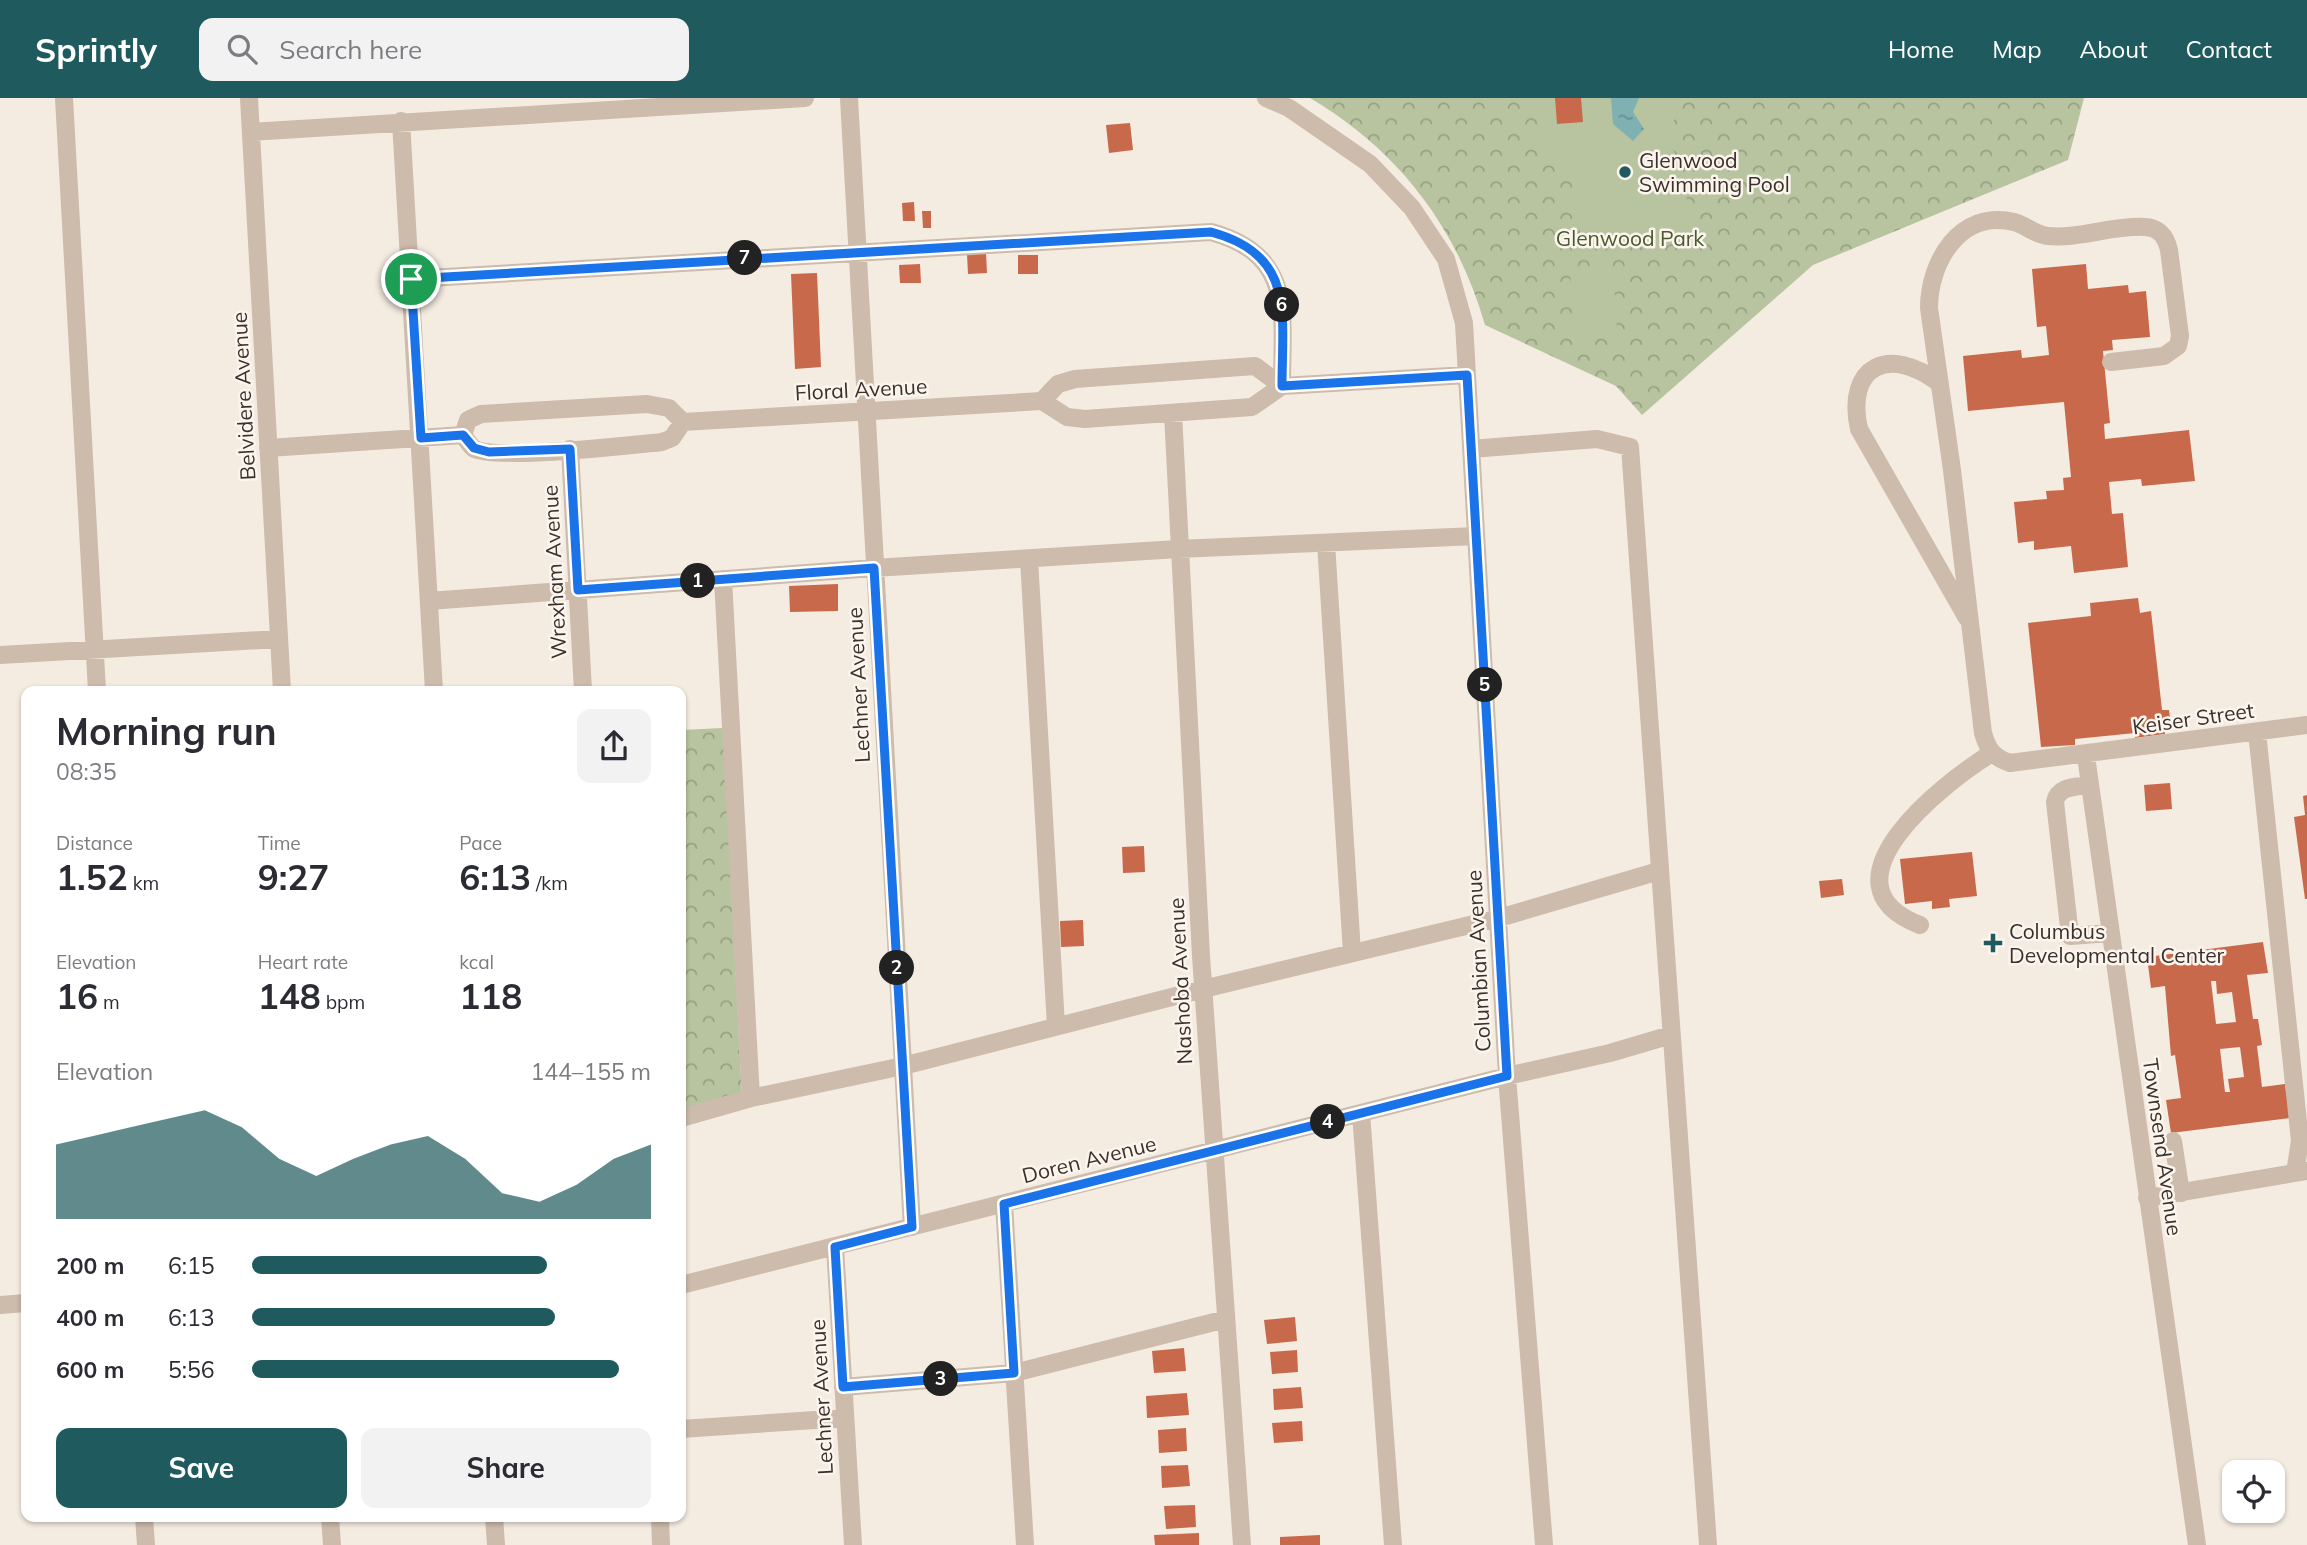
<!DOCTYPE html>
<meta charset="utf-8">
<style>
:root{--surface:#fff;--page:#f2f2f3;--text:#2b2b33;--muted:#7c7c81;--accent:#1f5a5e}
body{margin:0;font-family:Mulish,sans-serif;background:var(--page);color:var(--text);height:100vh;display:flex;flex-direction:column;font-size:26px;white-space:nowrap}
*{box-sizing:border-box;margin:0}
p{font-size:23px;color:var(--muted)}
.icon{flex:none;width:38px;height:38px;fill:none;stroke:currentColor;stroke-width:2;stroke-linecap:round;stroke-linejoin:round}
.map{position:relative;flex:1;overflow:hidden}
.details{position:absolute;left:21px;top:588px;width:665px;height:836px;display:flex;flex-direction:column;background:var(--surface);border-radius:14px;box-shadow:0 2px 5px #0004}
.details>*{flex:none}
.tools{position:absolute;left:2222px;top:1362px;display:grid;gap:14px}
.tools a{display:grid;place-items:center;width:63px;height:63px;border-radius:14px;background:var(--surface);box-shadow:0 2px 5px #0004;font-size:35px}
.pin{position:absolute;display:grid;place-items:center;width:60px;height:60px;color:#fff;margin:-30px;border:4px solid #fff;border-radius:50%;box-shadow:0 2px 7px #0007}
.km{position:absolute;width:35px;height:35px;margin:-18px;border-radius:50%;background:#222;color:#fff;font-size:19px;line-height:35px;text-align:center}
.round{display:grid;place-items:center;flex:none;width:74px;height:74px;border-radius:14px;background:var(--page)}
.head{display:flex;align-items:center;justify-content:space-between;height:119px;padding:0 35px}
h1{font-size:38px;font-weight:700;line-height:52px}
.metrics{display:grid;grid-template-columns:repeat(3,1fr);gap:10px;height:119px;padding:7px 35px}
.metrics div{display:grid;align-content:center}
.metrics b{font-size:35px;font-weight:700}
.metrics small{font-size:19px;font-weight:400}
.metrics p{font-size:19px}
.chart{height:196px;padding:14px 35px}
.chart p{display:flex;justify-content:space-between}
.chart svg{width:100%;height:126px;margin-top:7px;fill:var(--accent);opacity:.7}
.cta{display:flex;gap:14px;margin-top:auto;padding:14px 35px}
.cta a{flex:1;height:80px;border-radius:14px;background:var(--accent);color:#fff;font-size:28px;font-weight:700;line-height:80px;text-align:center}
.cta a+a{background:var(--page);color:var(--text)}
ul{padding:0 35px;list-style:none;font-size:23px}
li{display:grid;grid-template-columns:112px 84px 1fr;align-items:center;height:52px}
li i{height:18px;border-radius:9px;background:var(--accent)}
header{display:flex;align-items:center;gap:42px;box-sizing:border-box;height:98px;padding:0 35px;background:var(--accent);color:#fff}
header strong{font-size:33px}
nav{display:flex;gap:38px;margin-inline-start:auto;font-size:24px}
.search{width:490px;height:63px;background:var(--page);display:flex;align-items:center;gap:18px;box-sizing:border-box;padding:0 24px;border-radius:14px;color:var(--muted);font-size:26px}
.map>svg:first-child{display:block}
</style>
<header>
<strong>Sprintly</strong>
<div class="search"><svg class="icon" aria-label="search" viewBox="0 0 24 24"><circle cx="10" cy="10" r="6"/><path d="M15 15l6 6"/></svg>Search here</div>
<nav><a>Home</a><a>Map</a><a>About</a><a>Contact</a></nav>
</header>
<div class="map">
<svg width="2307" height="1447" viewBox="0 0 2307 1447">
<defs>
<pattern id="park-crowns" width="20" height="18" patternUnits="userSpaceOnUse" patternTransform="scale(1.75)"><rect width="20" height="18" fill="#b8c4a0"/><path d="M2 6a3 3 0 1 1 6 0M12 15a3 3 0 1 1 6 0" fill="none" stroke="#97a083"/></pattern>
<pattern id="water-ripples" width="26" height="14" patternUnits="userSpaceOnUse" patternTransform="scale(1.75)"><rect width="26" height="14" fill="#7fb0b2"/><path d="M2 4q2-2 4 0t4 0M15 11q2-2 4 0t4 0" fill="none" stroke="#699091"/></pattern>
</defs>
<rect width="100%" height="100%" fill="#f4ebe1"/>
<path fill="url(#park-crowns)" d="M1310 0H2084L2068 62 1813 167 1642 317 1616 288 1485 227C1457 129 1398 52 1310 0Z
M723 630 742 998 681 1014V632Z"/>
<path fill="#b8c4a0" d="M1540 0H1688L1666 35 1680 67 1694 138 1581 143 1575 81 1562 64H1552L1544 57Z
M1613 167 1617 234 1573 236 1570 169Z"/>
<path fill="url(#water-ripples)" d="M1611 0H1639L1633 14 1644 31 1633 43 1613 26Z"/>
<path fill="#c8694b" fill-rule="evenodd" d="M1555 0H1581L1583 24 1557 26Z
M1130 25 1133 52 1109 55 1106 27Z
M914 104 915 123H903L902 105Z
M922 113H931V130H923Z
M986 155 987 175 968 176 967 156Z
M1018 157H1038V176H1018Z
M920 166 921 185H900L899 167Z
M2086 166 2088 191 2128 187 2129 195 2146 193 2150 239 2112 242 2113 252 2103 253 2110 325 2104 326 2105 341 2189 332 2195 383 2142 388 2141 381 2109 384 2112 416 2123 415 2128 469 2074 475 2071 448 2034 452V443L2018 445 2014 404 2047 401 2046 393 2064 392 2063 380 2071 379 2064 304 1968 313 1963 258 2021 252 2022 260 2049 257 2046 228 2037 229 2032 171Z
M817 175 821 269 795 271 791 176Z
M838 486V513L790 514 789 488Z
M2138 500 2140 515 2151 513 2162 612H2169L2171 628 2164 629 2165 636 2135 640V635L2075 641V647L2041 649 2028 525 2091 518 2090 505Z
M2170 685 2172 711 2146 713 2144 687Z
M2307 697V801H2305L2294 719 2305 717 2303 698Z
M1144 748 1145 774 1123 775 1122 749Z
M1972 754 1977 798 1949 801 1950 809 1932 811V803L1905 806 1900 761Z
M1842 781 1844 797 1821 800 1819 783Z
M1083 822 1084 848 1061 849 1060 823Z
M2263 844 2268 875 2247 877 2253 921H2258L2262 947 2257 948 2262 989 2285 986 2290 1020 2171 1035 2166 1002 2181 1000 2175 957 2171 958 2165 888 2151 890 2147 859ZM2211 883H2216L2217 896 2232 894 2236 924 2216 926ZM2240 949 2244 979 2228 981 2230 994H2225L2220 951Z
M1295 1219 1297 1243 1267 1246 1264 1222Z
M1184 1250 1186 1273 1154 1275 1152 1253Z
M1297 1252 1298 1274 1272 1276 1270 1254Z
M1301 1289 1303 1310 1274 1312 1273 1291Z
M1187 1295 1189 1317 1147 1320 1146 1298Z
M1302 1323 1303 1343 1274 1345 1272 1325Z
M1186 1330 1187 1353 1159 1355 1158 1332Z
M1188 1367 1190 1388 1162 1390 1161 1368Z
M1195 1407 1196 1429 1166 1431 1164 1408Z
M1199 1435V1447H1155L1154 1437Z
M1320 1437V1447H1280V1439Z"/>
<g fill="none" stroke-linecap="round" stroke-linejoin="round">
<path stroke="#cdbbac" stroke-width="18" d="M64 0 97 593
M249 0 282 593
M849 0 912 1129
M1266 0 1289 10 1370 66 1412 110 1446 161 1464 225 1507 978 1544 1447
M401 23 434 593
M251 34 805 0
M411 181 1211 134C1295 157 1282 216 1282 288
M2111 264 2164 258 2178 248 2180 238 2169 152C2166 139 2160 130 2145 129 2113 127 2080 141 2048 138 2035 137 2026 127 2014 124 1960 111 1929 164 1929 210L1952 372 1983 635C1988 652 1993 659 2010 665L2307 627
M1939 285C1890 247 1845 267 1859 331L1967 520
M1042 303 1058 286 1075 281 1255 268 1282 288
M1173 315 1201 858 1242 1447
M463 337 468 322 481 316 647 306 669 310 683 324 1042 303 1067 319 1085 321 1252 309 1282 288 1467 277
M463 337C466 341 470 347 473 350 492 363 632 347 662 344L672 340 683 324
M268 350 463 337
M570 351 583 593
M1471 351 1597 341 1630 349 1708 1447
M1326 445 1352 855
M1029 461 1056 928
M723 481 751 1000
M429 503 874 470 1178 451 1476 438
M0 557 279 541
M2257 634 2300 1043 2295 1075
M2086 658 2197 1447
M2090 687C2075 689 2058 688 2055 704L2070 838 2110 835
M1920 827C1814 786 1943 685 1992 655
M1361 1015 1393 1447
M681 1020 751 1000 903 968 1203 891 1499 820 1659 773
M2173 1043 2181 1095
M2147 1100 2306 1073
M1004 1106 1025 1447
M835 1149 853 1447
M681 1187 1507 978 1610 955 1671 937
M0 1207 26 1205
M843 1289 1014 1275 1226 1221
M681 1331 845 1320
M144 1419 146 1447
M330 1419 332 1447
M494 1419 496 1447
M660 1419 661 1447"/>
</g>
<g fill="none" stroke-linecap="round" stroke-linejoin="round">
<defs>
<path id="route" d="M1211 134C1296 157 1282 216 1282 288L1467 277 1507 978 1004 1106 1014 1275 843 1289 835 1149 912 1129 874 470 578 492 570 351 489 354 474 350 463 337 421 340 411 181Z"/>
</defs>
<use href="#route" stroke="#fff" stroke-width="14"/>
<use href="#route" stroke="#1a73e8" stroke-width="9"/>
</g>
<g fill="#1f5a5e" stroke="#fbf5ee" stroke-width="2.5">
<circle cx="1625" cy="74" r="7"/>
<path d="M1989.5 834.5h7v7h7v7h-7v7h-7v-7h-7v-7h7z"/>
</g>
<g text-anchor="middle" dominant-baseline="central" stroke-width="5" stroke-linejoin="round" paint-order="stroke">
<g font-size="21" fill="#3b302b" stroke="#fbf5ee" text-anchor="start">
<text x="1639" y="62">Glenwood<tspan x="1639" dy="24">Swimming Pool</tspan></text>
<text x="2009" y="833">Columbus<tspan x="2009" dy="24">Developmental Center</tspan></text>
</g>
<g font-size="21" fill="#4a5a2e" stroke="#fbf5ee">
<text x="1630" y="140">Glenwood Park</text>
</g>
<g font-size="21" fill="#3b302b" stroke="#fbf5ee">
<text transform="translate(861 291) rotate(-3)">Floral Avenue</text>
<text transform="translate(243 298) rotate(-93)">Belvidere Avenue</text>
<text transform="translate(554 474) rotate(-93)">Wrexham Avenue</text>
<text transform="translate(858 587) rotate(-93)">Lechner Avenue</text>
<text transform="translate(2193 620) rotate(-8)">Keiser Street</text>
<text transform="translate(1478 863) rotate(-93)">Columbian Avenue</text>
<text transform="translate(1180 883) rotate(-93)">Nashoba Avenue</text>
<text transform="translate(2163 1049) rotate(82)">Townsend Avenue</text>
<text transform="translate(1089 1061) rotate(-14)">Doren Avenue</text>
<text transform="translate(821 1299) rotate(-93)">Lechner Avenue</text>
</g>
</g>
</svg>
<div class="tools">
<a><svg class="icon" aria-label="locate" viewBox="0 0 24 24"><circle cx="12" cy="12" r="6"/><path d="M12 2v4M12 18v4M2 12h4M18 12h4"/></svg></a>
</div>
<div class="pin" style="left:411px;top:181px;background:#1e9e55"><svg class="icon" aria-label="arrive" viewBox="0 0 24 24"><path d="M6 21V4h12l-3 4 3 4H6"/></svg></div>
<b class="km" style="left:698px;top:483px">1</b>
<b class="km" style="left:897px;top:870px">2</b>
<b class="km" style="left:941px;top:1281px">3</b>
<b class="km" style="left:1328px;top:1024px">4</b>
<b class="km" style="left:1485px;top:587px">5</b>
<b class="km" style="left:1282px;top:207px">6</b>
<b class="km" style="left:745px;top:160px">7</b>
<section class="details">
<div class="head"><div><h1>Morning run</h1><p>08:35</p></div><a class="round"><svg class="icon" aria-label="share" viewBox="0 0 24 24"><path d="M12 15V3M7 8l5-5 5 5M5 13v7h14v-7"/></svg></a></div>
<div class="metrics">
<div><p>Distance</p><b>1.52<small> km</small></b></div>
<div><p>Time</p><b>9:27</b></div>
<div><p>Pace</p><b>6:13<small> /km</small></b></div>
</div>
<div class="metrics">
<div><p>Elevation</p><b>16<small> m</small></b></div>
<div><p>Heart rate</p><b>148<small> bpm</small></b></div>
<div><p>kcal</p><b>118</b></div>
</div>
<div class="chart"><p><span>Elevation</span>144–155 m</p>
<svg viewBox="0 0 160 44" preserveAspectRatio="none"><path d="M0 44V18L10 15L20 12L30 9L40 6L50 12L60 23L70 29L80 23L90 18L100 15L110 23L120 35L130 38L140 32L150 23L160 18V44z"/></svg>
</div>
<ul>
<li><b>200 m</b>6:15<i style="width:74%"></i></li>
<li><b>400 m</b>6:13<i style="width:76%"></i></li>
<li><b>600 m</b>5:56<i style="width:92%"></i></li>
</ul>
<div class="cta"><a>Save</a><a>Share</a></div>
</section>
</div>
